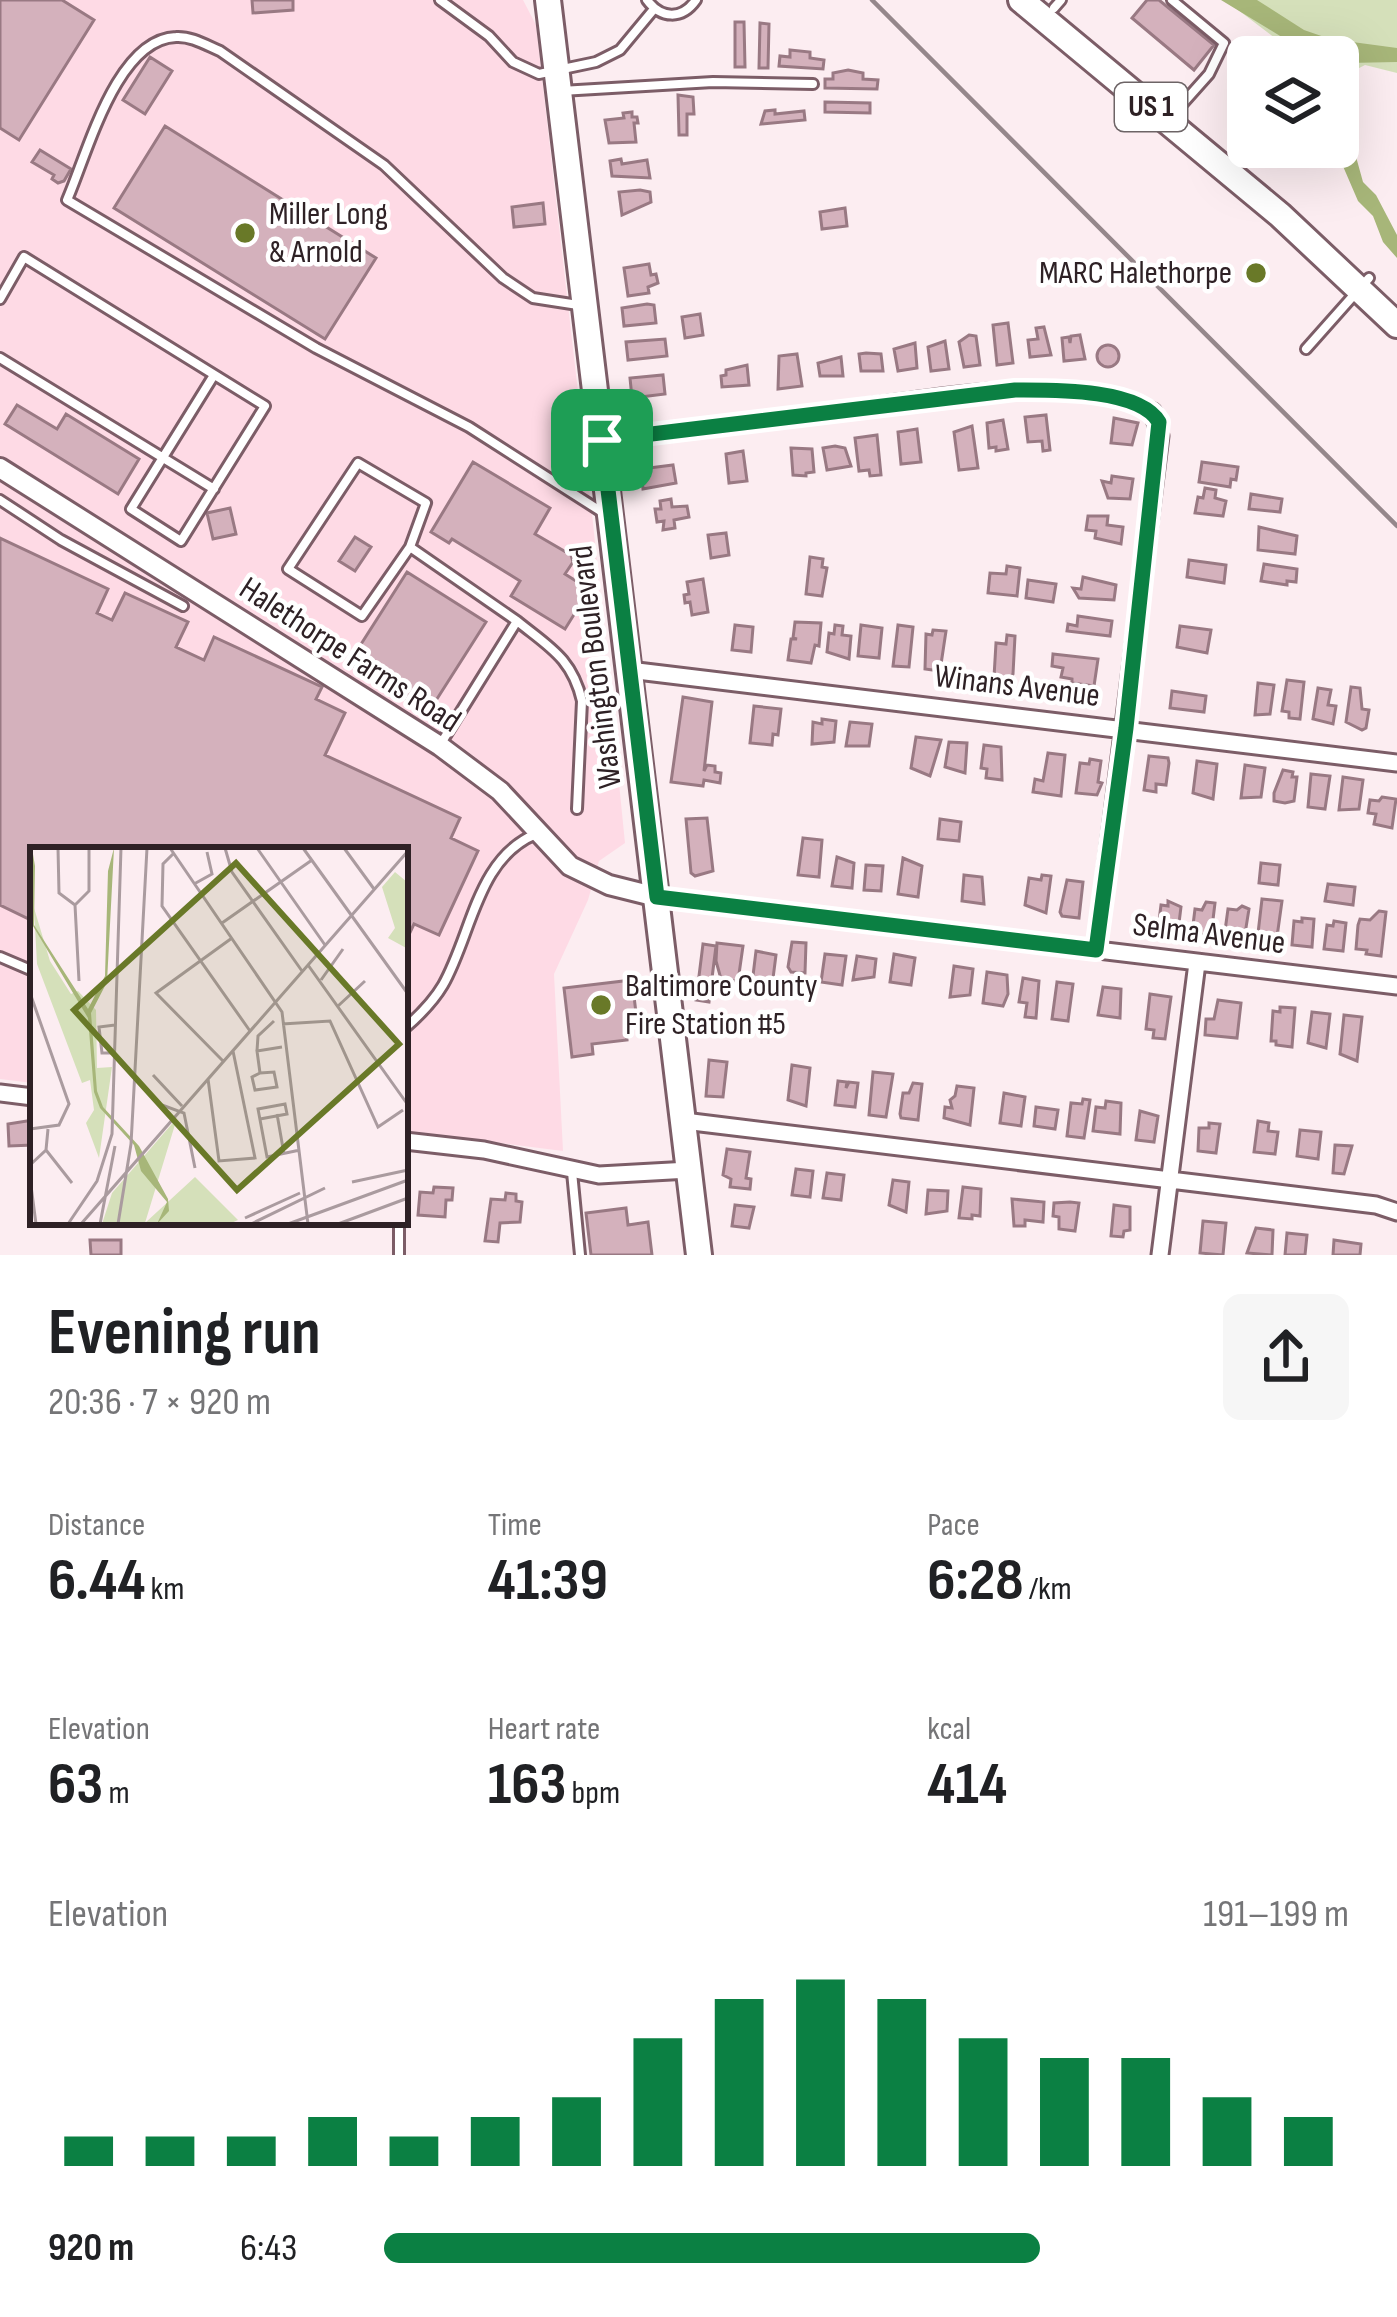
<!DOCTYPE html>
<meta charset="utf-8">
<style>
:root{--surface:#fff;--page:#f6f6f6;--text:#202124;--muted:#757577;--accent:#0b8043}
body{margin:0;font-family:"Sofia Sans Condensed",sans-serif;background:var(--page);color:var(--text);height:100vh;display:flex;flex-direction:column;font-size:45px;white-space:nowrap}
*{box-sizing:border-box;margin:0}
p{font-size:39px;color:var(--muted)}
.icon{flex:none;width:66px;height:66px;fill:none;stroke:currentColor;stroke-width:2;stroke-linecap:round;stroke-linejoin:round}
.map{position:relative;height:1255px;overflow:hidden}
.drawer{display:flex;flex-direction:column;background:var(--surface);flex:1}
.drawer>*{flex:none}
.buttons{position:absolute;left:1227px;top:36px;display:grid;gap:24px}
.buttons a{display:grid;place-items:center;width:132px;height:132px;border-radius:18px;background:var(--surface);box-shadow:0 12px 48px #0002;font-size:60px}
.pin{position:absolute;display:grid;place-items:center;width:102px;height:102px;color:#fff;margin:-51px;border-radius:24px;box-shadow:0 6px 18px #0006}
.round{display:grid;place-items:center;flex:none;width:126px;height:126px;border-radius:18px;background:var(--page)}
.headline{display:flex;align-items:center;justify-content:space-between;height:204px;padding:0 48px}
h1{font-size:66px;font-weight:700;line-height:90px}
.figures{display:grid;grid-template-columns:repeat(3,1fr);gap:18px;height:204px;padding:12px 48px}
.figures div{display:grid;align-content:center}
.figures b{font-size:60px;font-weight:700}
.figures small{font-size:33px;font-weight:400}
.figures p{font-size:33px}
.chart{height:336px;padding:24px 48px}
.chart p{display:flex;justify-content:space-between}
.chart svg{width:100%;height:216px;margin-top:12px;stroke:var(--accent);stroke-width:6}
ul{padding:0 48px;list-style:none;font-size:39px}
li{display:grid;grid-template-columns:192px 144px 1fr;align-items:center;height:90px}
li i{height:30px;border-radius:15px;background:var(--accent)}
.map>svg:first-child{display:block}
</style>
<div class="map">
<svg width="1397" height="1255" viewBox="0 0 1397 1255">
<rect width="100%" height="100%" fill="#fcedf1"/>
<path fill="#fedae5" d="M0 0H523L536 25 593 523 625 843 599 861 588 900 554 974 563 1151 405 1131V850H33V1083L0 1079Z"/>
<path fill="#d5e0ba" d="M1225 0H1397V73L1365 65 1338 79V57H1300Z"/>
<path fill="#a7b679" d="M1221 0H1257L1304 30 1330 39 1397 48V62L1347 63 1338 69V57L1300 56 1285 39Z
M1338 107 1345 117 1363 182 1376 195 1397 235V258L1383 242 1373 216 1358 201 1336 150Z"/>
<path fill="#d4b1bc" stroke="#997983" stroke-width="3" d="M0 0H62L94 20 19 140 0 128Z
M252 0H293V10L253 13Z
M1147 0H1159L1214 45 1194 70 1132 18Z
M735 22H744L745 67H735Z
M760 23 769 24 768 68H759Z
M790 50 810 52V58L824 60 823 69 779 66 780 56 790 57Z
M150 57 172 71 145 114 123 100Z
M848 70 863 73V79L878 80 877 89 825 88V79H833V73Z
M678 95 693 97 694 114H687V135H679Z
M825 102 870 103V113L825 112Z
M775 110V114L804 111 805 120 761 124 765 111Z
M632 112V117H637L638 123H634L636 142 609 143 605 120 624 118 623 113Z
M165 126 376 258 325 339 114 208Z
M40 150 71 169 64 181 58 183 52 179 54 175 32 162Z
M621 159 622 164 647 160 650 178 612 176 610 161Z
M640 190 650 192 651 202 622 215 619 192Z
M543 203 545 224 514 227 512 207Z
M845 208 847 226 822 229 820 212Z
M649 264 651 275 656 274 658 283 648 287 649 293 628 296 624 268Z
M647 304 654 305 656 323 624 326 622 308Z
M700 314 703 335 685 338 682 317Z
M1008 323 1013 363 997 365 993 325Z
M1044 327 1051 355 1030 357 1028 340 1038 339 1036 328Z
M969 335 976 336 980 365 964 367 959 342Z
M1080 335 1085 359 1064 361 1062 338 1069 337 1070 343 1071 336Z
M665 339 667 356 628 360 626 342Z
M945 341 949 369 931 371 928 347Z
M915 343 917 368 898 371 894 349Z
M1097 356a11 11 0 1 1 22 0a11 11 0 1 1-22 0Z
M866 353 881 354 883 371H861L859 354Z
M797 354 802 386 778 389 779 356Z
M841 357 843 376H820L818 363Z
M747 365 749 385 722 387 721 376 726 375V370Z
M663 375 665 394 632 398 630 378Z
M17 405 57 429 66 414 139 459 118 494 5 424Z
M1046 415 1050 450 1043 451 1042 441 1028 442 1025 417Z
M1114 418 1138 423 1132 445 1111 443Z
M1003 420 1008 449 996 451V447L989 448 987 423Z
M972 426 978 468 959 470 954 432Z
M917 429 921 462 901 464 898 432Z
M877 435 881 475 870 476 869 470 859 471 855 438Z
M835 446 845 448 851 466 827 470 823 448Z
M791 448 812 449 814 472 806 473V476L793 475Z
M743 451 747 481 729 483 726 454Z
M473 462 550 508 535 534 571 555 573 562 565 574 584 586 585 597 565 629 511 596 520 581 452 539 449 543 431 532Z
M1202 462 1238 467 1236 480 1231 479 1230 487 1199 482Z
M673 465 676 483 643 489 641 469Z
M1112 476 1133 479 1130 499 1108 498 1102 481 1111 483Z
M1205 488 1216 490 1215 498 1226 501 1223 516 1195 513 1198 497 1203 498Z
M1251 494 1282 499 1280 512 1249 509Z
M671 499 672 507 687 506 689 517 674 520 675 528 663 530 664 521 657 522 655 509H661L660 501Z
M230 508 236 534 213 539 207 513Z
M1088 516H1108L1107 525 1123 527 1121 544 1095 538 1096 531 1086 530Z
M1259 527 1297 536 1295 554 1258 550Z
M726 533 729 555 711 558 708 535Z
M355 537 371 547 355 571 339 561Z
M0 538 108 589 97 613 112 620 125 593 188 622 176 647 204 660 214 637 322 687 316 699 345 713 325 755 460 818 451 838 478 851 439 935 414 924 405 943V850H33V921L0 905Z
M810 557 823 559 822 567 827 568 822 596 806 594Z
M1189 560 1226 565 1224 583 1187 577Z
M1264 564 1297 569 1296 582 1287 581V585L1261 581Z
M1007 566 1020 568 1017 596 988 593 990 573 1006 574Z
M407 572 486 622 428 713 349 663Z
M1083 577 1116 585 1114 600 1079 598 1073 588 1081 589Z
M703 579 708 612 692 615 690 602 685 603 684 595 689 594 687 582Z
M1028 580 1056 584 1053 602 1026 598Z
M1078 616 1112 621 1110 636 1067 631 1068 624 1077 626Z
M795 622 821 623 819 646 815 645 811 663 788 660 791 639H797L793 638Z
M735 625 753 627 751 652 732 650Z
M835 625 843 626 842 635 851 636 849 659 827 652 829 633 834 634Z
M861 625 882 628 879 658 858 656Z
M898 625 913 627 909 667 893 666Z
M1180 626 1211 630 1207 653 1177 647Z
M933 630 946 631 940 671 925 669 926 634 932 635Z
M1007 635 1015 636 1013 674 1010 678 994 677 996 643 1006 644Z
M1053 654 1098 659 1094 686 1072 683V679L1061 677 1063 668 1052 666Z
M1287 680 1304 682 1300 719 1289 718V712L1282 711Z
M1258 683 1274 685 1270 714 1255 715Z
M1351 687 1360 688 1362 709 1369 710 1366 728 1362 730 1346 722Z
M1318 688 1331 690 1328 705 1336 706 1333 724 1313 719Z
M1172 691 1206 696 1204 712 1170 708Z
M683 697 712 702 704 771 707 765 715 766V772L721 773 720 783 704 780 703 786 671 782Z
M754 706 781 709 778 735 773 734 772 745 750 743Z
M822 719 836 721 834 742 812 744 813 722 822 724Z
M850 722 872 724 869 746H846Z
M916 737 941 740 930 776 911 768Z
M949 742 967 743 965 773 945 767Z
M984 745 1001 747 1002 780 986 778 987 769 981 768Z
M1048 753 1065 755 1061 796 1033 792 1035 779 1043 781Z
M1149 756 1168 758 1169 763 1166 785 1156 784V792L1144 790Z
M1090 759 1101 761 1098 782 1102 783 1097 795 1076 793 1080 763 1089 764Z
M1197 761 1217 764 1213 799 1193 793Z
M1245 765 1265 768 1261 797 1241 798Z
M1283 770 1293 772 1292 777H1297L1294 801 1285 803 1274 801V793Z
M1311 774 1330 776 1325 809 1308 807Z
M1343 777 1363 780 1359 809 1339 810Z
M1382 797 1396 799 1392 828 1374 824 1376 814 1368 813 1370 800 1379 801Z
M707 818 713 871 695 876 691 873 686 819Z
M940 819 961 822 959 841 938 839Z
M803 838 822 840 819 877 798 875Z
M837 857 854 863 852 888 832 886Z
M903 858 922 866 918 897 898 894Z
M1261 863 1280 865 1278 885 1259 883Z
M866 865 883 866 881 891 864 890Z
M964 875 982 877 984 904 962 901Z
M1042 875 1051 876 1046 913 1025 905 1029 878 1041 880Z
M1067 880 1083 882 1079 918 1062 916 1060 912Z
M1328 884 1355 887 1353 905 1325 901Z
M1262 899 1282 901 1276 944 1257 942Z
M1168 901 1181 907 1178 931 1158 929 1161 905 1168 906Z
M1206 902 1215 903 1211 936 1192 933 1195 909 1202 910Z
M1242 906 1249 909 1244 940 1224 938 1228 909 1237 910Z
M1379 911 1386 912 1381 956 1366 954 1367 950 1356 949 1358 925 1360 919 1370 920Z
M1302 918 1314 919 1312 947 1292 945 1294 921 1302 922Z
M1334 921 1346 923 1343 951 1324 949 1327 925 1333 926Z
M792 942 806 943 805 973 791 972 788 967Z
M717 943 743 946 738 981 721 979 716 961Z
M703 944 716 946 709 1002 696 1000Z
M756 951 776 955 771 994 751 992Z
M825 954 846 956 842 985 821 982Z
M894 954 915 958 911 985 890 982Z
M857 956 876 959 874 977 853 980Z
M954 966 973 969 970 995 950 997Z
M987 972 1007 975 1008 994 1003 1006 983 1003Z
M1023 978 1039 981 1036 1018 1025 1017 1027 1003 1019 1002Z
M632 980 637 1021 625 1023 627 1040 592 1044 593 1054 572 1057 564 988Z
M1057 982 1073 984 1068 1021 1052 1019Z
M1103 987 1121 989 1120 1018 1098 1015Z
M1150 994 1171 997 1165 1039 1153 1038 1154 1030 1146 1029Z
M1218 1000 1241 1003 1237 1038 1205 1035 1206 1019H1214Z
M1280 1007 1295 1008 1292 1047 1276 1045V1041H1271L1273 1011 1280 1012Z
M1312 1012 1330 1014 1326 1048 1308 1043Z
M1344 1015 1362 1017 1357 1061 1340 1054Z
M709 1060 727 1062 723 1097 706 1096Z
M792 1065 810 1068 806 1106 788 1100Z
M873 1072 893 1074 886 1117 869 1115Z
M838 1081 847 1082 846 1088 849 1082 858 1083 855 1107 835 1105Z
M913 1083 922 1084 918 1120 901 1118 900 1114 903 1093H909Z
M957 1086 974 1088 970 1125 944 1118 945 1107 952 1108 950 1100 955 1096Z
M1004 1093 1025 1097 1021 1126 1000 1123Z
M1083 1099 1090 1100 1084 1138 1067 1136 1071 1103 1082 1104Z
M1106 1101 1121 1103 1120 1134 1093 1131 1096 1107 1105 1108Z
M1036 1107 1058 1110 1055 1129 1034 1126Z
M1140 1111 1158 1116 1154 1142 1136 1140Z
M33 1120V1145L9 1146 8 1124Z
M1258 1121 1269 1123 1268 1131 1278 1132 1275 1154 1254 1152Z
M1209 1123 1220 1124 1216 1153 1198 1151 1199 1128H1209Z
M1300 1130 1321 1132 1318 1159 1297 1156Z
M1335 1145 1352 1146 1344 1174 1333 1173Z
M727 1149 750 1152 746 1178 751 1179 750 1189 730 1187 731 1179 723 1175Z
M796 1169 813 1171 810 1197 792 1195Z
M827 1173 844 1175 841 1200 823 1198Z
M893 1180 909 1182 906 1212 889 1205Z
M434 1187 453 1188 452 1200H446L445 1217 418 1215 420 1192 433 1193Z
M963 1187 981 1189 980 1216 972 1215V1219L959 1218Z
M928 1190 948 1191 947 1211 926 1214Z
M506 1193 516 1194V1201L522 1202 520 1222 500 1223 498 1242 485 1241 491 1199 505 1200Z
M1012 1199 1044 1202 1043 1222 1025 1220V1226H1014Z
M1070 1202 1079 1203 1075 1231 1059 1229V1217L1053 1216 1054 1203Z
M735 1205 754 1207 749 1228 732 1226Z
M1114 1205 1130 1207V1230L1124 1231 1123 1237 1111 1236Z
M626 1208 628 1225 648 1222 652 1255H591L586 1213Z
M1203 1221 1226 1223 1223 1255 1200 1253Z
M1256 1228 1273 1230 1272 1255 1247 1253Z
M1287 1233 1307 1235 1305 1255H1285Z
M90 1240H121V1255H91Z
M1334 1240 1361 1244 1360 1255H1333Z"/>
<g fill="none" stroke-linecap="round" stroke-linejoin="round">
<defs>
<path id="service" d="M440 0 489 36 513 62 539 74 596 62 620 50 654 9
M647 0C661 19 682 20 696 0
M1054 8 1061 0
M561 91 713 82 813 84
M1168 120 1209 74 1224 43 1172 0
M0 299 24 257 265 406 181 541 131 509 214 375
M578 305 533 298 503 278 384 165 220 51C206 45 191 36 176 37 116 39 87 155 67 200L316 348 469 427 605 514
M1306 349 1369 278
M0 358 214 489
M0 500 61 540 183 606
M410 547 362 616 288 569 358 463 426 503 410 547 517 621 440 745
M517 621C549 647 572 658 582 701L577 809
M0 957 33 971
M405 1028C420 1015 433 1002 443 985 472 934 477 858 536 834
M572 1172 580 1255
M399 1255V1222"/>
<path id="minor" d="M602 440C680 430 759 421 838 411 925 401 1075 368 1153 412L1160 436 1096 950
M629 670 1397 763
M657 897 1397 986
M0 1093 33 1097
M684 1121 1376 1205 1397 1212
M405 1141 484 1150 599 1175 689 1170
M1160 1255 1197 963"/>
<path id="tertiary" d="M0 468 440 746 500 791 570 866 609 885 657 897"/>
<path id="primary" d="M548 0 699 1255
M1021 0 1280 215 1397 325"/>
</defs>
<use href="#service" stroke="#7c5d67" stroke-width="14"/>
<use href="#minor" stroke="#7c5d67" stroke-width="21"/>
<use href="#tertiary" stroke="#7c5d67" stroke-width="24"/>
<use href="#primary" stroke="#7c5d67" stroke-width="30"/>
<use href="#service" stroke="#fff" stroke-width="8"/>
<use href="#minor" stroke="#fff" stroke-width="15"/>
<use href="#tertiary" stroke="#fff" stroke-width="18"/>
<use href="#primary" stroke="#fff" stroke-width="24"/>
<path stroke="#95878b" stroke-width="4.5" d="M872 0 1397 526"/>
</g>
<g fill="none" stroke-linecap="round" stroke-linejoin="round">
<defs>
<path id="route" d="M1015 390C1051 390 1139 388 1159 422L1126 728 1096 950 657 897 602 440Z"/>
</defs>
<use href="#route" stroke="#fff" stroke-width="24"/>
<use href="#route" stroke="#0b8043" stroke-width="15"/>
</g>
<g fill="#697928" stroke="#fff" stroke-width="4.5">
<circle cx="245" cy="233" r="12"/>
<circle cx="1256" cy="273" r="12"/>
<circle cx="601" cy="1005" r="12"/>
</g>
<g text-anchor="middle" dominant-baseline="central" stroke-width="9" stroke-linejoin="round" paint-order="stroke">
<rect fill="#fff" stroke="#6d6466" stroke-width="3" x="1115" y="83" width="72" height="48" rx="9"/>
<g font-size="30" font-weight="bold" fill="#2e2125">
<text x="1151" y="107">US 1</text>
</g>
<g font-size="33" fill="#2e2125" stroke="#fff" text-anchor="start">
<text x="269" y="214">Miller Long<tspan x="269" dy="38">&amp; Arnold</tspan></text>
<text x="1232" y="273" text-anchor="end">MARC Halethorpe</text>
<text x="625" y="986">Baltimore County<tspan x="625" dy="38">Fire Station #5</tspan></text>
</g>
<g font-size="33" fill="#2e2125" stroke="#fff">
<text transform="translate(350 655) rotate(33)">Halethorpe Farms Road</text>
<text transform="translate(596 667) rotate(-97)">Washington Boulevard</text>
<text transform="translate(1017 686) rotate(7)">Winans Avenue</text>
<text transform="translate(1209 934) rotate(7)">Selma Avenue</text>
</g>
</g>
<g transform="translate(30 847)">
<rect width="378" height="378" fill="#fcedf1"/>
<path d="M365 25 377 35 378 102 358 91 365 81 352 40ZM4 61 20 114 41 147 48 144 66 163 67 221 82 220 69 311 56 276 64 263 60 233 52 236 7 117ZM147 271 115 376 165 330 208 373 199 377H72L82 346Z" fill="#d5e0ba"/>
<path d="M2 1 5 19 4 78 58 162 75 129 78 24 84 1 77 135 61 166 67 244 73 260 109 299 138 352 139 364 127 377 137 355 111 324 104 298 70 261 64 245 58 171 0 74Z" fill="#a7b679"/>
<path fill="none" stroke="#aa9b9f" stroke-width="3" d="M28 1 29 46 45 58M140 1 252 165 278 377M195 1 202 25 272 124M227 1 295 98M273 1 378 147M314 1 344 42M143 7 133 17 132 59 220 184M164 37 182 27 177 5M45 58 49 134M45 58 59 44V1M192 76 282 13M278 118 378 258M291 133 313 102M0 146 39 257 29 278 0 282M308 159 335 134M252 177 300 174 348 280 373 263M85 178 69 180 72 206H85M227 204 228 189 244 174M193 214 126 146 202 91M230 226 244 225 247 240 225 243 222 230 230 226 227 204 252 200M123 228 152 259M178 232 189 314 225 311 203 204M132 258 154 266 165 321M247 267 254 307M230 272 257 267 255 257 228 262 237 310 270 303M16 303 42 336M0 318 16 303 18 282M0 331 6 377M322 335 378 323M215 371 270 346M38 377 67 334 82 287 91 1M51 377 378 4M70 377 85 299M88 377 101 297 117 1M221 377 295 341M258 377 378 333M308 377 378 351"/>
<path fill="#697928" fill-opacity="0.15" stroke="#697928" stroke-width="6" d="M206 16 369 197 207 343 44 163Z"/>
<rect width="378" height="378" fill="none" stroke="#2e2125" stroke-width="6"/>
</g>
</svg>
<div class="buttons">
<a><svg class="icon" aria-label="layers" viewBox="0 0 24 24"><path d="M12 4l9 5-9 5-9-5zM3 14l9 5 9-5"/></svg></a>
</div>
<div class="pin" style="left:602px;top:440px;background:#1e9e55"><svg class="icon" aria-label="arrive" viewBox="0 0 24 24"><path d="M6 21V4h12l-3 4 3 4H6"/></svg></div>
</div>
<section class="drawer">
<div class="headline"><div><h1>Evening run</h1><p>20:36 · 7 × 920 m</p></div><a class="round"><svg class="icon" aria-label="share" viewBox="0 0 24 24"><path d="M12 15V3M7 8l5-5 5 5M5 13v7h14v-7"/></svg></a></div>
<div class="figures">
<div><p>Distance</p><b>6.44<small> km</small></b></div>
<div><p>Time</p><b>41:39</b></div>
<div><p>Pace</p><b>6:28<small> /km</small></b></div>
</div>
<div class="figures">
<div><p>Elevation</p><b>63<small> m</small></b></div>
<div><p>Heart rate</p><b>163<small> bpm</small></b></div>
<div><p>kcal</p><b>414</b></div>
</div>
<div class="chart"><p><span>Elevation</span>191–199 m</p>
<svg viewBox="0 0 160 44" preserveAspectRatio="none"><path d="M5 44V38M15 44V38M25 44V38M35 44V34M45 44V38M55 44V34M65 44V30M75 44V18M85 44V10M95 44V6M105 44V10M115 44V18M125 44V22M135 44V22M145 44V30M155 44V34"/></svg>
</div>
<ul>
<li><b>920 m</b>6:43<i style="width:68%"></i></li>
</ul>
</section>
